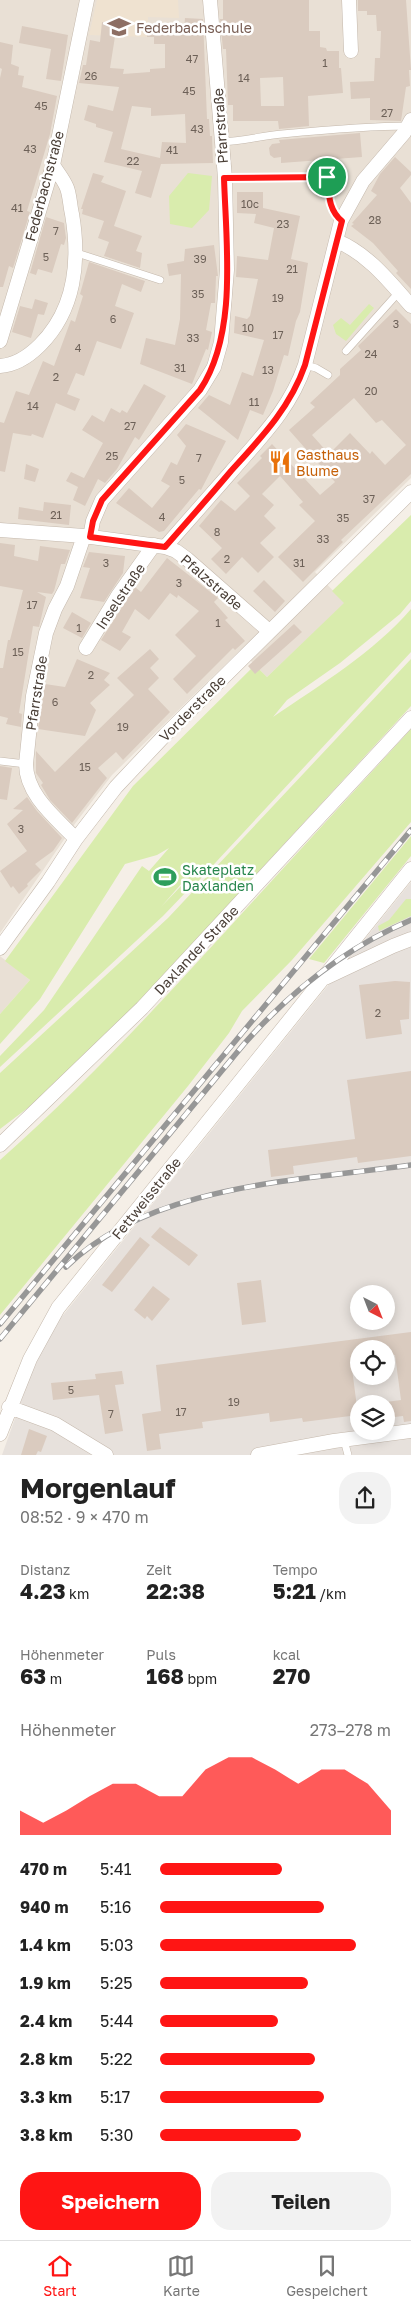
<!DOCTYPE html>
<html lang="de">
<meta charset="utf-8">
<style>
:root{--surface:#fff;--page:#f2f2f2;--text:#222;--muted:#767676;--line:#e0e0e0;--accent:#ff1514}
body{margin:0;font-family:"Golos Text",sans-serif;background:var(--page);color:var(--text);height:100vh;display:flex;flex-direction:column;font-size:19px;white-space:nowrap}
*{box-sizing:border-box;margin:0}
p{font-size:16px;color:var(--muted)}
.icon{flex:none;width:28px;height:28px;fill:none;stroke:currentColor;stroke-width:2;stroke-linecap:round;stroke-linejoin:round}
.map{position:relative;height:1455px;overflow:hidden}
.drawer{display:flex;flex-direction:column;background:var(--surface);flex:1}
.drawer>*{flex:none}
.needle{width:32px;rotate:138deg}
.buttons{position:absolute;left:350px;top:1285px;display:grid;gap:10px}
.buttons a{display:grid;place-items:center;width:45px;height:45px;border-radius:50%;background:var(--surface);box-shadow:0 2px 12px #0003;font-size:25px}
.pin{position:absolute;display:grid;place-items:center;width:42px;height:42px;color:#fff;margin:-21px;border:2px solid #fff;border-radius:50%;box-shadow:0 1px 5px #0007}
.round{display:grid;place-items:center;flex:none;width:52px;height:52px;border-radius:20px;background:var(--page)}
.overview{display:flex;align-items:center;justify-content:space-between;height:85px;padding:0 20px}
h1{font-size:28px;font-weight:700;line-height:38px}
.metrics{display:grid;grid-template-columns:repeat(3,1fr);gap:8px;height:85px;padding:5px 20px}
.metrics div{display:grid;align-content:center}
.metrics b{font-size:21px;font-weight:700}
.metrics small{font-size:14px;font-weight:400}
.metrics p{font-size:14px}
.chart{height:140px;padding:10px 20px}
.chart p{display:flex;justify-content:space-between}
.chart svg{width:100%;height:90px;margin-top:5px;fill:var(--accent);opacity:.7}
.button{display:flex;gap:10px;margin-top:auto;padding:10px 20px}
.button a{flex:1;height:58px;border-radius:20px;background:var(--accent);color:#fff;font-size:20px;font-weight:700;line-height:58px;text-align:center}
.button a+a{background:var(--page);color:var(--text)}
ul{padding:0 20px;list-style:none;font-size:16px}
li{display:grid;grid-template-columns:80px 60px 1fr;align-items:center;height:38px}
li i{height:12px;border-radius:6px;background:var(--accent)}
.tabs{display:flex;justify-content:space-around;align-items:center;height:70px;border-top:1px solid var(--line);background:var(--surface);font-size:14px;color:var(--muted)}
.tabs a{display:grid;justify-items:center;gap:2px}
.tabs .on{color:var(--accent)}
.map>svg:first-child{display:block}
</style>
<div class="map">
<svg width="411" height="1455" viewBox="0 0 411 1455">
<rect width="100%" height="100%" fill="#f5efe7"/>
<path fill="#e9e0d5" d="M0 0H411V478L315 572 345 603 267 677 240 650 112 775 74 825 0 933Z
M0 956 30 980 0 1014Z"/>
<path fill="#e7e1dc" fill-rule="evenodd" d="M411 882V1455H2L29 1379 52 1329ZM359 1294H386V1321H359ZM359 1349H386V1376H359ZM359 1404H386V1431H359Z"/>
<path fill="#efe2d0" d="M97 0H178L179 18 148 17 147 37 89 35Z"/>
<path fill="#d9ecad" d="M188 173 212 176 209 210 192 228 170 224 169 196Z
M369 304 374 308 346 341 336 334 333 325 341 318 350 325Z
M411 515V601L400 614 340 663 287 700 273 717C320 685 374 652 411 609V652L190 890 182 883 161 907 181 886 187 891 163 916 0 1067V1056L44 1010 142 866 149 871 169 848 157 855 125 864 40 999 0 1044V1014L30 980 5 961 133 786 255 665 267 677 344 603 332 591Z
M411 659V706L137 1004 33 1104 0 1129V1073L168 918Z
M411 729V822L292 960 242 1011 229 1033 188 1086 0 1315V1160C94 1077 173 989 257 897 308 841 360 785 411 729Z
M411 836V856L324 963 309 959Z
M406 899H411V916L379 931 378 926 389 920Z"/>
<path fill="#dacbbf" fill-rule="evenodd" d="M223 0H309V31H320V47L326 48 327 51H339V68H341L343 93 308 96 309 126 279 129 278 121H233V105H228L226 49H223L220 19H223ZM283 77 284 106H261L260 78Z
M358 0H406L411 70H409L410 86 406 87 401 121 370 120V98L351 99 350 82 374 81 375 58H380L381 31H377L376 15H367V11H358Z
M185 18 203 19 207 119H209L210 136H212L213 163 161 164 151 198 135 193 142 171 104 162 113 132 96 127V124L84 120 88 105 113 111 119 87 79 83 83 65H86L90 40 100 42 102 22 117 24 110 68 124 69 123 74 150 72V69L165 68V44H154V37H147V26L184 29ZM132 106 151 108V116L185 114 186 143 162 142 160 158 121 149Z
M22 26 68 35 61 81 46 79 51 49 19 43Z
M0 42 13 45 11 64 19 67 18 75 24 76 22 87 57 96 50 134 27 211 30 212 13 268 9 266 3 287H0V78L2 69 0 68Z
M360 133 362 157 281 163V157L274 158 270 155 269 148 272 144 280 143 279 140Z
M395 157 411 172V175L400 188 411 203V289L396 273 398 271 373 243 351 226 354 224 352 223 377 195 371 191 380 174Z
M93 173 104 176 101 182 126 191 114 226 142 236 136 251 142 253 140 268 104 256 109 242 98 238 104 221 82 214 83 209H81Z
M237 192H263V208L300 216 291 259 308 263 300 312 296 321 288 356 284 355 273 391 263 415 250 410 238 440 198 408 209 395 230 405 242 372 253 376 264 340 234 333 235 316 247 319 250 316 258 279 236 277 237 256 268 260 274 228 254 223 256 214 237 213Z
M46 217 64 223 66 238 64 245 61 244 52 273 38 269 36 275 30 273Z
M214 245 218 276H216L215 303H211L206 330 212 332 208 350 206 349 192 384 140 364 146 338 175 345 180 319 181 274 169 276 167 264 184 261 185 249Z
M89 262 145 281 141 292 122 284 115 306 134 313 121 349 97 341 84 376 76 373 67 394 80 399 75 411 56 403 43 438 32 434 31 436 13 433 5 472 0 471V422L4 423 16 391 29 395 43 361 54 366 71 320 75 322 83 296 80 294Z
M35 299 48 303 44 315 38 314 31 338 12 332 20 306 32 309Z
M396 309 411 324V474L341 540 343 542 303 582 278 557 315 521 299 505 303 502 280 476 262 494 274 505 264 516 276 528 260 543 274 557 258 573 242 557 226 574 211 559 222 548 199 526 221 500 235 511 250 496 237 483 262 458 260 456 272 444 320 495 335 482 289 430 315 407 310 403 340 375V369L361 350 358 346ZM354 398 376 423 382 420 406 445 385 465 372 451 370 454 350 433 329 454 312 435Z
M144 384 166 396 139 440 135 437 117 469 105 483 98 479 85 506 73 500 78 487 66 481 71 472 84 478 103 443 82 430 92 415 104 422 111 408 120 413 122 410 127 413Z
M186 424 226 441 201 490 199 489 164 531 159 532 116 503 129 488 152 508 170 486 161 481 171 462 177 465 186 446 177 435Z
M26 464 39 469 35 482 24 479Z
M44 502 71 505 69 525 18 519 19 507 43 511Z
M0 543 15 545 14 556 38 561 40 546 70 550 65 564H61L54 591 52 594 37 592 46 597 39 627 33 626 19 713 22 714 21 727 6 724 8 718 0 716V668H3L8 640H10L23 590 0 586Z
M89 552 125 556 123 573 104 602 80 598 90 568 83 567Z
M167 558 218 598 214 602 228 618 225 620 245 641 235 650 233 648 187 694 173 679 196 656 175 635 199 611 178 595 177 598 170 593 149 620 135 609 122 632 131 637 120 651 101 640 135 587 141 592Z
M264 580 285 601 275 612 253 591Z
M72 612 91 623 82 638 63 628Z
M294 624 302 632 255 674 248 666Z
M150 649 159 659 150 668 159 678 148 689 170 712 123 760 116 752 98 768 107 778 72 823 50 800 41 785 43 783 36 773V751L55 772 134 695 117 678Z
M77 659 110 673 104 680 110 685 90 703 96 710 85 736 38 729 45 684 65 687Z
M0 766 12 768 7 800 0 799Z
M27 797 37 811 62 838 53 851 35 864 41 870 27 884 28 886 19 894 13 886 11 888 0 871 27 851 7 824 23 810 13 809Z
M395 981 410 982 409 1019 400 1020 402 1034 366 1039 359 985Z
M411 1071V1156L358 1163 357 1157 293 1166 294 1174 271 1177 268 1150 355 1139 347 1080Z
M160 1227 198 1255 189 1266 151 1237Z
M140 1237 150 1245 112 1292 102 1285Z
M261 1280 266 1322 242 1325 237 1283Z
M153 1286 170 1299 152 1321 147 1316 145 1319 134 1310Z
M411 1332V1421L404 1422 403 1416 386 1418V1402L401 1400 395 1355 386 1356V1349H359V1360L351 1361 358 1415 303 1422 302 1418 270 1422 269 1413 202 1422 203 1428 159 1434 161 1449 147 1451 142 1414 161 1411 156 1365Z
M122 1371 124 1384 115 1385 123 1431 105 1434 99 1395 53 1400 51 1383 96 1379 95 1374Z
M29 1429 47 1436 41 1452 38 1451 36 1455H21Z"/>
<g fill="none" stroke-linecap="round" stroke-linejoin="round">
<defs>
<path id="lane" d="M221 142C242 141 262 136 282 134 324 130 366 126 408 126
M225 178 327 177C329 193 328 210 341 221
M77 253 160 280
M346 351 399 292
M305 365 316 368 328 375
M0 761 26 764
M344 1440 348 1455"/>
<path id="street" d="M349 0 351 51
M337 241C368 254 389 281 411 306
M0 341 53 165 87 0
M0 366C15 365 29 356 40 345 75 310 80 261 72 214 70 206 70 196 67 188 64 180 57 172 53 165
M0 530 84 536 165 547 176 551 187 559 269 631
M90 537 93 521 102 500 200 390 214 367 221 342 227 270 225 178 210 0
M165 547C187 522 209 497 231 472 261 437 290 409 305 365L341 221 363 181 404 133 411 120
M86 648 119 594 154 545
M76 839C56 818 26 795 26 764L33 696 46 633 55 609 67 586 84 536
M0 948 48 882 76 839 116 787 165 735 411 492
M325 978 393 946 411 939
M0 1145 142 1008 411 718
M9 1407 55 1424 106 1455
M0 1434 30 1359 58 1308 411 869
M258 1455 334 1441 411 1431"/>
</defs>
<use href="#lane" stroke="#c4b8ac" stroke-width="8"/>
<use href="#street" stroke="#c4b8ac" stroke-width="15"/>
<use href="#lane" stroke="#fff" stroke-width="7"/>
<use href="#street" stroke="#fff" stroke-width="14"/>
<defs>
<path id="rail" d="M66 1267C151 1184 299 1181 411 1165
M0 1324 411 830
M0 1339 244 1044C291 991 345 948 411 920"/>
</defs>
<use href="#rail" stroke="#979797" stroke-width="5.5"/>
<use href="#rail" stroke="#fff" stroke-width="4" stroke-dasharray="11" stroke-linecap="butt"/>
</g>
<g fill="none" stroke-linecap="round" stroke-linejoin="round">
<defs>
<path id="route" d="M327 177C329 193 328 210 342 221L305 365C290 408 261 438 231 471 209 497 187 522 165 547L90 537 93 521 102 500 200 390C238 333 226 244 224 178Z"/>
</defs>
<use href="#route" stroke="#fff" stroke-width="10"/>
<use href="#route" stroke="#ff1514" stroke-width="6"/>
</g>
<defs>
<symbol id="school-bare" viewBox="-9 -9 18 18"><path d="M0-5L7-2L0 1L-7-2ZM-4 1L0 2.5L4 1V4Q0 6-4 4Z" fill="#8d6e63" stroke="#fff" stroke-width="2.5" paint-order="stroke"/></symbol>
<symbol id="restaurant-bare" viewBox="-9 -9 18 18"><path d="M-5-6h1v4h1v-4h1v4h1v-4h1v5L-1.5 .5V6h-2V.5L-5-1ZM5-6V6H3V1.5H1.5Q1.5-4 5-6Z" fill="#e8710a" stroke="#fff" stroke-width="2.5" paint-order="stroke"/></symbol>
<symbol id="stadium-bare" viewBox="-9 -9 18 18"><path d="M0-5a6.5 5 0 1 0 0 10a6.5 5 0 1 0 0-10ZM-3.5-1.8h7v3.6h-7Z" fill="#2e9e5b" stroke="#fff" stroke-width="2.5" paint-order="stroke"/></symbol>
</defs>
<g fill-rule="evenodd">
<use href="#school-bare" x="103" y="11" width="32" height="32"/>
<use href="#restaurant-bare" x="264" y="446" width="32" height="32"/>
<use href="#stadium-bare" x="149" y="861" width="32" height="32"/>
</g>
<g text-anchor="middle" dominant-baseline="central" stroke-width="5" stroke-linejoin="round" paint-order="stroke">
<g font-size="11" fill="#6d6158">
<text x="192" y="58">47</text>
<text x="325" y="62">1</text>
<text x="91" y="75">26</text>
<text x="244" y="77">14</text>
<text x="189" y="90">45</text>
<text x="41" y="105">45</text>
<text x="387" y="112">27</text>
<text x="197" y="128">43</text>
<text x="30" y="148">43</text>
<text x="172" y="149">41</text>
<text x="133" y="160">22</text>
<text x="250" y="203">10c</text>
<text x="17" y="207">41</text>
<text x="375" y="219">28</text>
<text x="283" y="223">23</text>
<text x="56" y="230">7</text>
<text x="46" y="256">5</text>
<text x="200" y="258">39</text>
<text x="292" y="268">21</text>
<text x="198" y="293">35</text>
<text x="278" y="297">19</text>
<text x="113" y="318">6</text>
<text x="396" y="323">3</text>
<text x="248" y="327">10</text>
<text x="278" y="334">17</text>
<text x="193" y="337">33</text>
<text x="78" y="347">4</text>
<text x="371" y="353">24</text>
<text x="180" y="367">31</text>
<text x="268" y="369">13</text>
<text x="56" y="376">2</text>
<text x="371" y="390">20</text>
<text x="254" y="401">11</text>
<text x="33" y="405">14</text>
<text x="130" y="425">27</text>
<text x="112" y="455">25</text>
<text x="199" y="457">7</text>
<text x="182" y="479">5</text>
<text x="369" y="498">37</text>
<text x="56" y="514">21</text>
<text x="162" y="516">4</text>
<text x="343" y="517">35</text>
<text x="217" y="531">8</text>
<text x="323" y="538">33</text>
<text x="227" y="558">2</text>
<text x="106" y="562">3</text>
<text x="299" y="562">31</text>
<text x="179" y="582">3</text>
<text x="32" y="604">17</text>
<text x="218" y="622">1</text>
<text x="79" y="627">1</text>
<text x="18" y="651">15</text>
<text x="91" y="674">2</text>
<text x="55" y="701">6</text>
<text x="123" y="726">19</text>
<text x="85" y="766">15</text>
<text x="21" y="828">3</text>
<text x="378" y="1012">2</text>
<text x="71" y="1389">5</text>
<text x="234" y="1401">19</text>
<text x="181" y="1411">17</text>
<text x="111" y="1413">7</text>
</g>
<g font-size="14" fill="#785e54" stroke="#fff" text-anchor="start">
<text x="136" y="27">Federbachschule</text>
</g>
<g font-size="14" fill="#493e36" stroke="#fff">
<text transform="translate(220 126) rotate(-94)">Pfarrstraße</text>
<text transform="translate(44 186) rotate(-75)">Federbachstraße</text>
<text transform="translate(212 582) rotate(41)">Pfalzstraße</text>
<text transform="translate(120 596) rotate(-56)">Inselstraße</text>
<text transform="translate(36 693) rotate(-81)">Pfarrstraße</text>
<text transform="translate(192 708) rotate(-45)">Vorderstraße</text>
<text transform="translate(196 950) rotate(-47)">Daxlander Straße</text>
<text transform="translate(146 1198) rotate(-51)">Fettweisstraße</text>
</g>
<g font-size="14" fill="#c56008" stroke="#fff" text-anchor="start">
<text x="296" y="454">Gasthaus<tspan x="296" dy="16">Blume</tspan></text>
</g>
<g font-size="14" fill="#27864d" stroke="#fff" text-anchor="start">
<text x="182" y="869">Skateplatz<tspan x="182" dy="16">Daxlanden</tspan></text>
</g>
</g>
</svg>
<div class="buttons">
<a><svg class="needle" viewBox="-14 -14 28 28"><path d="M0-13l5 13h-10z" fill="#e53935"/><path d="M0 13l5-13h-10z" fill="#767676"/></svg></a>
<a><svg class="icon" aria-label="locate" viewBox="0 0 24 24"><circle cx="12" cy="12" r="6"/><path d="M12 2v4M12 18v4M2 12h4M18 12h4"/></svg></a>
<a><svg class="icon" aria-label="layers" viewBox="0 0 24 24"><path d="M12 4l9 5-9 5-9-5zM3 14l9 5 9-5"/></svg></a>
</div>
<div class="pin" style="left:327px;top:177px;background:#1e9e55"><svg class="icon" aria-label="arrive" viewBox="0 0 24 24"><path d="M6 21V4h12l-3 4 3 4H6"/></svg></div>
</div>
<section class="drawer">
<div class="overview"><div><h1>Morgenlauf</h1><p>08:52 · 9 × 470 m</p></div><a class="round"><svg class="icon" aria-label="share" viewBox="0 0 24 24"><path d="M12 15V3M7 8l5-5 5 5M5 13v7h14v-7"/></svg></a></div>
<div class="metrics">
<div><p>Distanz</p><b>4.23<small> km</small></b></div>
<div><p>Zeit</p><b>22:38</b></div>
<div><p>Tempo</p><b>5:21<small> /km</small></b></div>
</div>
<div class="metrics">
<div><p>Höhenmeter</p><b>63<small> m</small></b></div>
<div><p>Puls</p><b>168<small> bpm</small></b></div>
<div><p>kcal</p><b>270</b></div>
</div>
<div class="chart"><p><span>Höhenmeter</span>273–278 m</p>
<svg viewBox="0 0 160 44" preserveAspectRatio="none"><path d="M0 44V32L10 38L20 32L30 25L40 19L50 19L60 25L70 25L80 12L90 6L100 6L110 12L120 19L130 12L140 12L150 19L160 32V44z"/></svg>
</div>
<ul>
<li><b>470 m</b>5:41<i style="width:53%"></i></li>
<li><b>940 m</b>5:16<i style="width:71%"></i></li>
<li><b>1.4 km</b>5:03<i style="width:85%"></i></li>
<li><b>1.9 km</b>5:25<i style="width:64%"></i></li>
<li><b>2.4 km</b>5:44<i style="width:51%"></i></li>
<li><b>2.8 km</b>5:22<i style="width:67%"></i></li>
<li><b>3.3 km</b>5:17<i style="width:71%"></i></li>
<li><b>3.8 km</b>5:30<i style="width:61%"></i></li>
</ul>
<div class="button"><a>Speichern</a><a>Teilen</a></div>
</section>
<nav class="tabs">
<a class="on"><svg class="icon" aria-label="home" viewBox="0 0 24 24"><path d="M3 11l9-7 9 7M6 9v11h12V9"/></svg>Start</a>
<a><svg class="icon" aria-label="map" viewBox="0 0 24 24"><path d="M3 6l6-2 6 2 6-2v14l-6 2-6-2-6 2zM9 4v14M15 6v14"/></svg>Karte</a>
<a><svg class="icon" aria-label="saved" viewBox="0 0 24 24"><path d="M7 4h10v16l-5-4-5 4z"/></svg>Gespeichert</a>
</nav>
